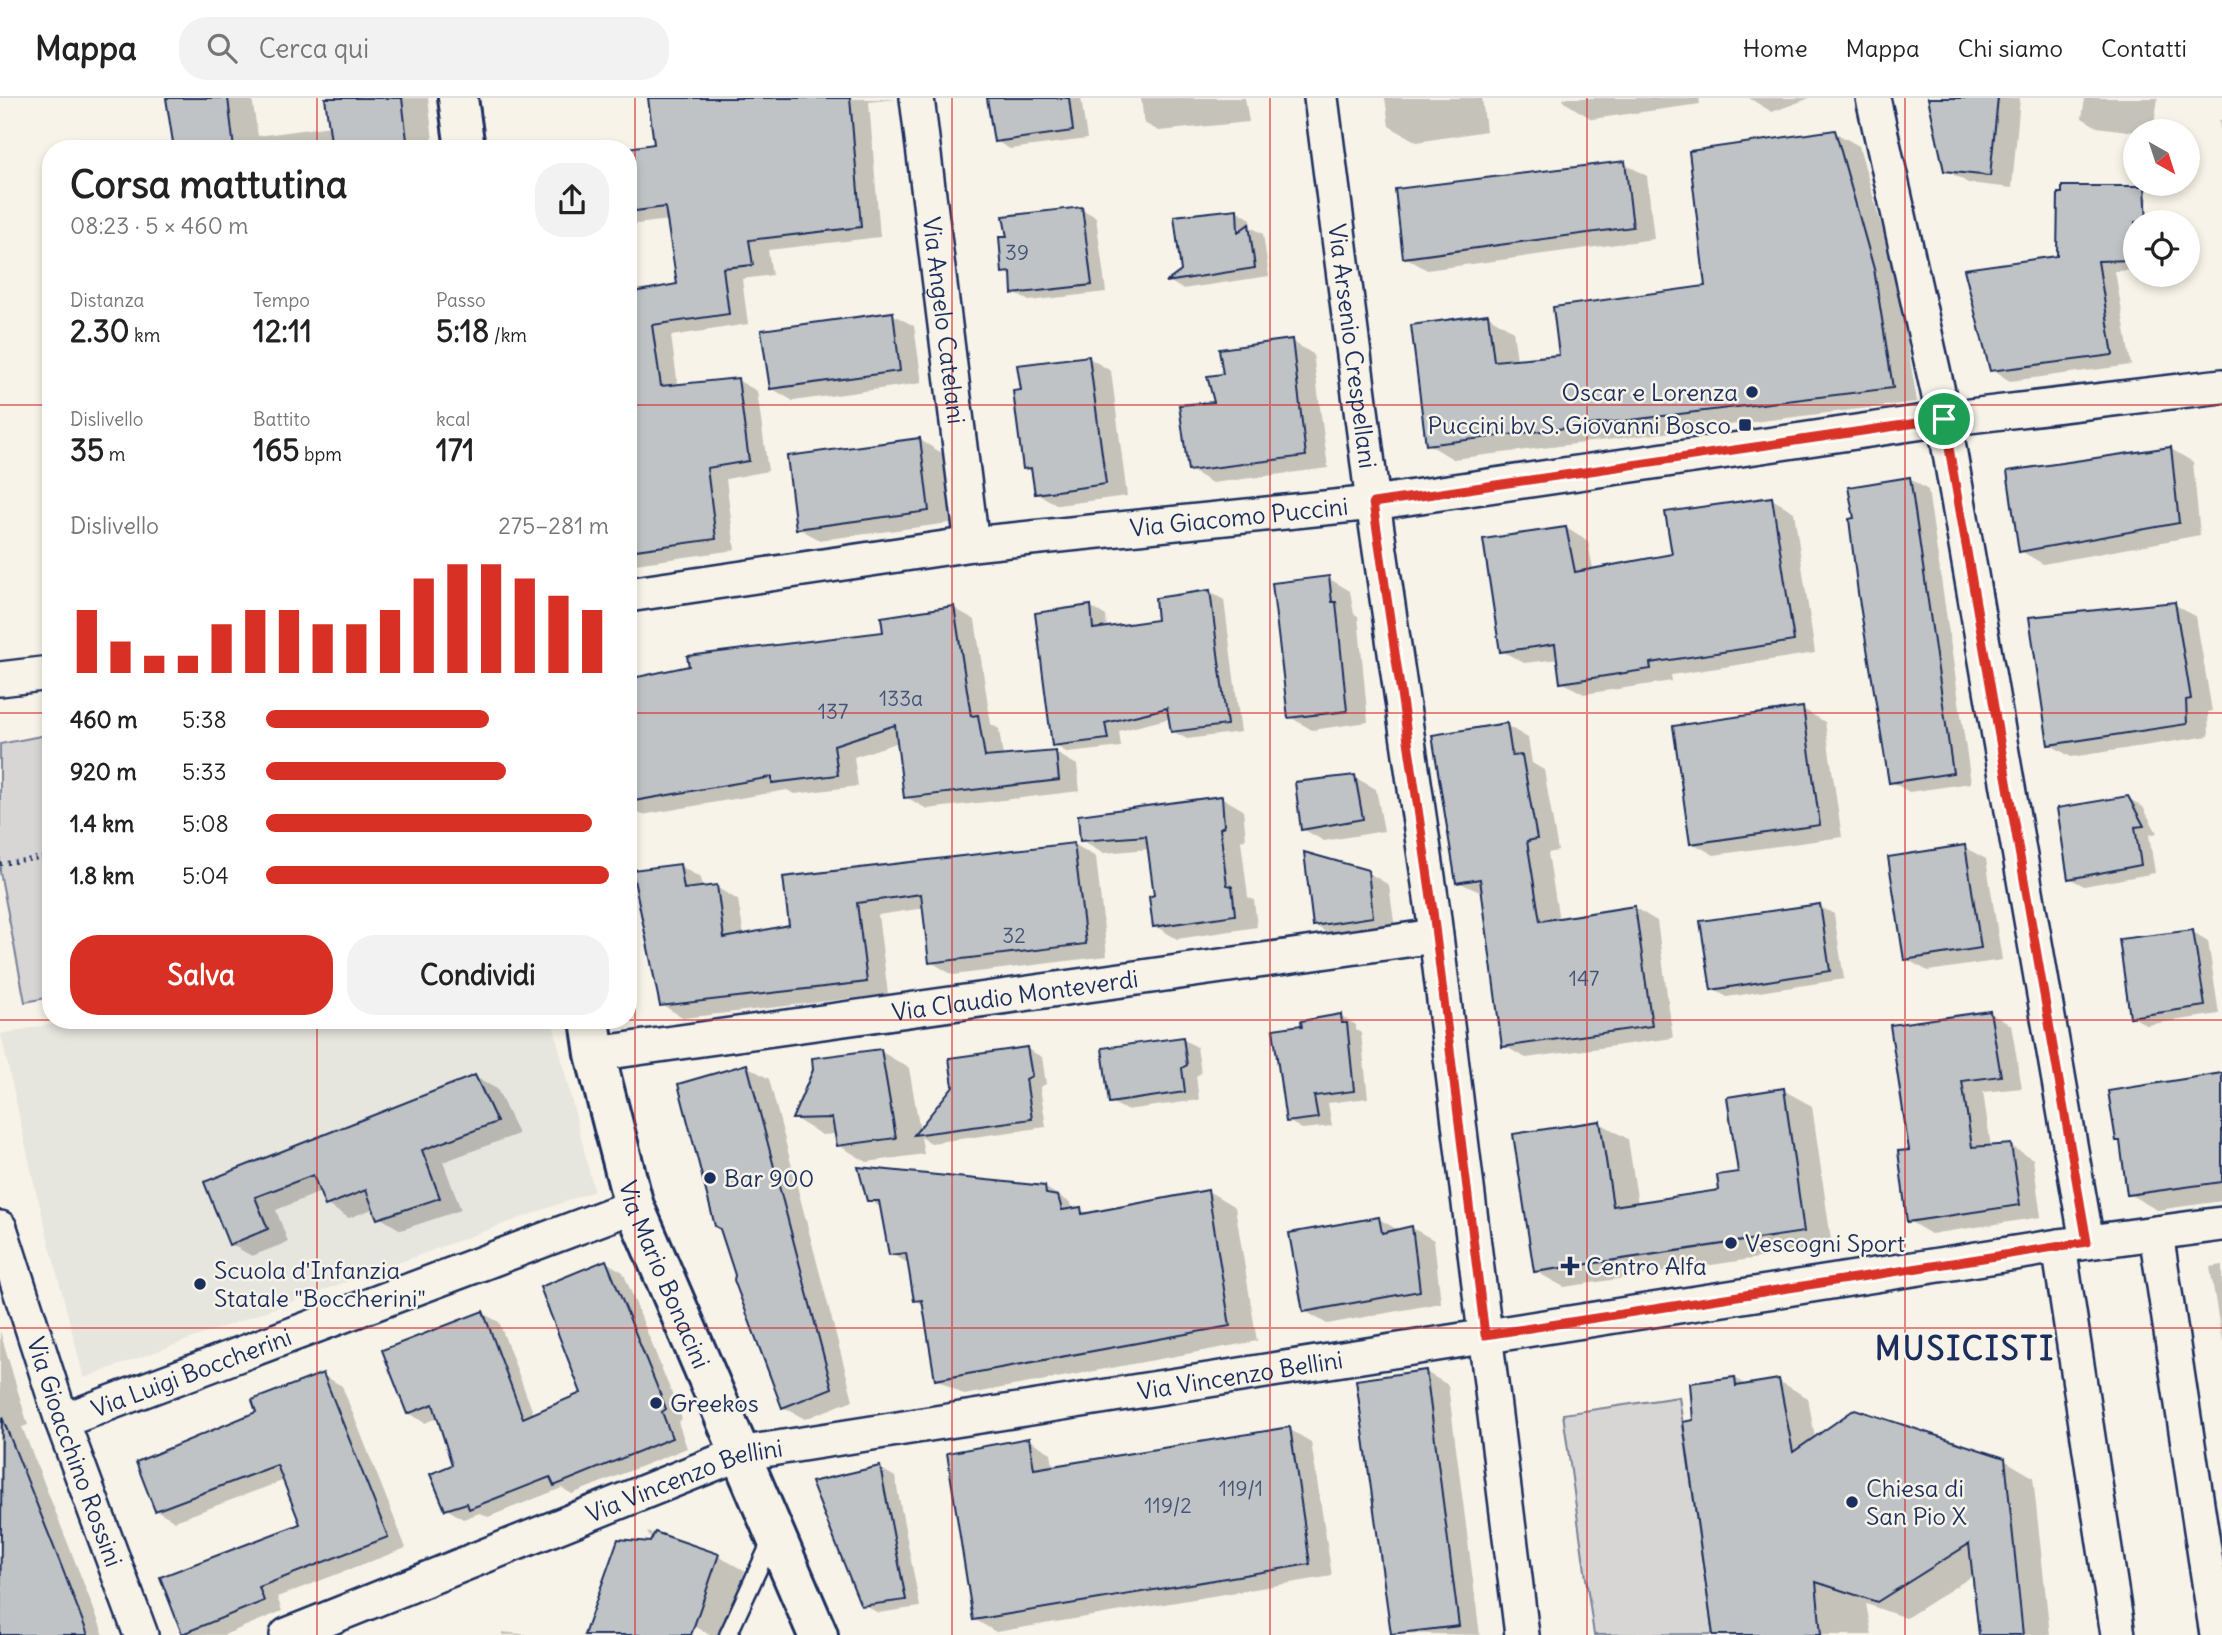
<!DOCTYPE html>
<html lang="it">
<meta charset="utf-8">
<style>
:root{--surface:#fff;--page:#f2f2f2;--text:#222;--muted:#767676;--line:#e0e0e0;--accent:#d93025}
body{margin:0;font-family:Delius,sans-serif;background:var(--page);color:var(--text);height:100vh;display:flex;flex-direction:column;font-size:26px;white-space:nowrap}
*{box-sizing:border-box;margin:0}
p{font-size:23px;color:var(--muted)}
.icon{flex:none;width:38px;height:38px;fill:none;stroke:currentColor;stroke-width:2;stroke-linecap:round;stroke-linejoin:round}
.map{position:relative;flex:1;overflow:hidden}
.details{position:absolute;left:42px;top:42px;width:595px;height:889px;display:flex;flex-direction:column;background:var(--surface);border-radius:28px;box-shadow:0 4px 10px #0003}
.details>*{flex:none}
.needle{width:46px;rotate:141deg}
.buttons{position:absolute;left:2123px;top:21px;display:grid;gap:14px}
.buttons a{display:grid;place-items:center;width:77px;height:77px;border-radius:50%;background:var(--surface);box-shadow:0 4px 10px #0003;font-size:35px}
.pin{position:absolute;display:grid;place-items:center;width:60px;height:60px;color:#fff;margin:-30px;border:4px solid #fff;border-radius:50%;box-shadow:0 2px 7px #0007}
.round{display:grid;place-items:center;flex:none;width:74px;height:74px;border-radius:28px;background:var(--page)}
.summary{display:flex;align-items:center;justify-content:space-between;height:119px;padding:0 28px}
h1{font-size:38px;font-weight:700;line-height:52px}
.metrics{display:grid;grid-template-columns:repeat(3,1fr);gap:10px;height:119px;padding:7px 28px}
.metrics div{display:grid;align-content:center}
.metrics b{font-size:30px;font-weight:700}
.metrics small{font-size:19px;font-weight:400}
.metrics p{font-size:19px}
.chart{height:196px;padding:14px 28px}
.chart p{display:flex;justify-content:space-between}
.chart svg{width:100%;height:126px;margin-top:7px;stroke:var(--accent);stroke-width:6}
.cta{display:flex;gap:14px;margin-top:auto;padding:14px 28px}
.cta a{flex:1;height:80px;border-radius:28px;background:var(--accent);color:#fff;font-size:28px;font-weight:700;line-height:80px;text-align:center}
.cta a+a{background:var(--page);color:var(--text)}
ul{padding:0 28px;list-style:none;font-size:23px}
li{display:grid;grid-template-columns:112px 84px 1fr;align-items:center;height:52px}
li i{height:18px;border-radius:9px;background:var(--accent)}
header{display:flex;align-items:center;gap:42px;box-sizing:border-box;height:98px;padding:0 35px;background:var(--surface);border-bottom:2px solid var(--line)}
header strong{font-size:33px}
nav{display:flex;gap:38px;margin-inline-start:auto;font-size:24px}
.search{width:490px;height:63px;background:var(--page);display:flex;align-items:center;gap:18px;box-sizing:border-box;padding:0 24px;border-radius:28px;color:var(--muted);font-size:26px}
.map>svg:first-child{display:block}
</style>
<header>
<strong>Mappa</strong>
<div class="search"><svg class="icon" aria-label="search" viewBox="0 0 24 24"><circle cx="10" cy="10" r="6"/><path d="M15 15l6 6"/></svg>Cerca qui</div>
<nav><a>Home</a><a>Mappa</a><a>Chi siamo</a><a>Contatti</a></nav>
</header>
<div class="map">
<svg width="2222" height="1537" viewBox="0 0 2222 1537">
<rect width="100%" height="100%" fill="#f7f3e8"/>
<filter id="ink" filterUnits="userSpaceOnUse"><feTurbulence type="fractalNoise" baseFrequency=".0143" numOctaves="2"/><feDisplacementMap in="SourceGraphic" scale="14" xChannelSelector="R" yChannelSelector="G"/><feConvolveMatrix kernelMatrix="1 2 1 2 8 2 1 2 1" color-interpolation-filters="sRGB"/></filter>
<g filter="url(#ink)">
<path fill="#e6e5de" d="M72 922H552L594 1093 84 1280 34 1085 1 936Z"/>
<path fill="#d7d6d4" stroke="#798299" stroke-width="2" d="M51 636V899L25 904 0 774V646Z
M1679 1299 1713 1536 1594 1537 1563 1316Z"/>
<path fill="#0003" d="M167 0H252L258 38 331 28 327 0H428L434 51H176Z
M650 0 896 1 869 4 880 139 768 152 772 177 742 181 748 226 671 238 678 288 737 282 757 293 768 373 726 381 735 452 628 467V192L679 187 669 122 628 127V51L656 47Z
M988 0H1081L1087 41 1010 51 996 43Z
M1141 0H1245L1249 24 1159 33 1144 25Z
M1385 0H1482L1486 33 1417 44 1389 28Z
M1563 0H1699L1700 6 1592 21 1564 4Z
M1749 0H1810L1772 14Z
M1930 0H2020L2012 90 1968 85 1946 72Z
M2085 0H2158L2153 33 2135 34 2097 29 2082 20Z
M2219 22H2222V50Z
M1834 34 1859 48 1898 187 1917 304 1453 361 1428 346 1488 218 1513 233 1517 262 1561 258 1707 189Z
M1625 66 1647 78 1654 141 1427 172 1405 159Z
M2130 89 2148 100 2145 124H2135V172L2115 173 2131 267 2010 283 1992 272 2059 159Z
M1081 111 1096 119 1106 194 1029 203 1014 195 1013 179 1004 173 1009 141Z
M1236 112 1251 121V129L1263 136 1269 178 1182 191 1169 183 1183 174Z
M892 216 914 228 922 285 793 303 771 290Z
M1291 243 1313 256 1328 370 1212 385 1190 372 1225 278Z
M1089 260 1111 273 1127 398 1058 407 1036 395 1033 374 1025 370 1023 294Z
M920 342 942 355 950 425 820 442 798 430Z
M2171 351 2193 364 2200 437 2043 466 2021 453Z
M1910 381 1928 392 1971 685 1909 694 1890 683Z
M1772 401 1794 414 1815 555 1671 577 1672 583 1584 596 1562 584 1559 561 1524 565 1502 553 1566 430 1588 443 1593 472 1674 458Z
M1328 480 1350 493 1354 516 1358 518 1368 624 1312 632 1290 619Z
M1210 494 1224 502 1241 634 1187 641 1172 633 1171 620 1119 633 1121 649 1068 655 1054 647 1091 509 1106 518 1107 531 1159 524Z
M2174 506 2196 519 2212 613 2208 614 2209 638 2071 659 2049 646Z
M954 510 975 522 991 626 999 631 1003 659 1056 655 1077 667 1080 693 927 711 906 699 899 644 854 659 858 688 795 696 787 692 642 717 628 709V582L885 535Z
M1803 611 1825 624 1842 739 1714 757 1692 745Z
M1506 627 1528 640 1532 665 1544 672 1558 753 1548 755 1559 822 1635 810 1657 823 1673 940 1526 960 1504 948 1484 796 1458 784Z
M1354 679 1376 691 1384 733 1324 743 1303 731Z
M1221 699 1243 712 1246 740 1241 743 1248 799 1254 802 1257 829 1177 841 1155 828 1156 799 1149 751 1104 755 1082 742Z
M2128 700 2143 709 2157 735 2149 737 2155 775 2084 788 2069 780Z
M1074 746 1096 759 1107 858 953 877 931 864 925 810 878 817 888 896 684 920 662 907 680 768 701 780 703 791 716 789 738 802 744 838 791 829 785 781Z
M1964 749 1986 761 2002 862 1928 873 1906 861Z
M1367 774 1389 787 1395 831 1336 840 1314 827Z
M1819 808 1834 816 1844 881 1727 899 1713 891Z
M2193 834 2208 843 2219 916 2146 927 2132 918Z
M1989 915 2011 927 2022 990 1983 994 1991 1049 2011 1048 2033 1061 2041 1119 1931 1136 1909 1123 1911 1053Z
M1341 918 1356 927V932L1361 935 1368 1000 1328 1005 1332 1028 1302 1031 1288 1023 1300 929 1304 931Z
M1182 941 1197 949 1201 975 1196 978 1199 1002 1126 1012 1111 1004Z
M1027 951 1042 959 1046 986 1040 989 1046 1029 931 1045 921 1039 924 1056 867 1064 838 1047 836 1036 822 1037 794 1020 880 953 909 970 920 1033Z
M747 968 769 981 853 1302 805 1321 783 1309Z
M2222 977V1103L2157 1112 2129 1096 2122 1044 2117 1042Z
M475 979 497 991 518 1036 443 1064 461 1112 401 1132 379 1119 375 1110 349 1120 327 1107 321 1094 276 1112 288 1144 252 1158 230 1146 207 1085Z
M1783 992 1812 1008 1832 1149 1564 1189 1535 1173 1600 1025 1628 1041 1638 1106 1721 1093 1740 1075Z
M1044 1089 1071 1105 1072 1109 1090 1116 1208 1093 1235 1109 1257 1243 964 1297 937 1281 925 1208 916 1202 910 1166 891 1156 882 1110 869 1102Z
M1379 1121 1400 1133 1412 1130 1434 1142 1441 1205 1327 1226 1305 1213Z
M606 1164 623 1174 682 1321 678 1324 687 1350 572 1396 562 1390 488 1419 480 1415 463 1421 447 1411 454 1368 439 1319 425 1325 408 1315 482 1215 499 1224 534 1317 583 1296Z
M2222 1167V1244L2210 1169Z
M0 1233 28 1327 22 1329 104 1537H0Z
M1426 1274 1448 1287 1480 1537 1393 1535Z
M323 1277 342 1288 406 1450 277 1499 282 1513 224 1537H188L184 1535 302 1427 285 1382 175 1423 156 1412 259 1315Z
M1735 1280 1748 1288 1779 1283 1808 1300 1815 1340 2004 1362 2033 1379 2050 1537H1981L1974 1477 1906 1520 1866 1506 1872 1537H1714L1695 1324Z
M1289 1331 1311 1344 1332 1478 996 1534 974 1521 1029 1342 1051 1355 1053 1369Z
M880 1370 895 1379 920 1509 878 1515 863 1506Z
M647 1434 718 1458 745 1473 722 1537H710L695 1528 689 1516 691 1537H586L654 1447Z
M502 1534 531 1537H502Z"/>
<path fill="#c0c3c5" stroke="#1b2f5e" stroke-width="2" d="M166 0H228L234 51H174Z
M325 0H402L408 51H332Z
M648 0H850L861 129 749 142 753 167 723 170 729 216 652 227 661 288 738 280 749 363 707 370 716 441 628 453V195L677 186 665 109 628 114V50L654 46Z
M987 0H1069L1073 33 994 44Z
M1928 0H1998L1990 78 1944 73Z
M1835 32 1874 171 1893 290 1426 347 1411 227 1488 216 1494 263 1559 257 1553 209 1705 188 1689 53Z
M1625 63 1633 129 1403 160 1395 91Z
M2062 88H2145L2147 124H2135V162L2098 163 2113 257 1990 273 1964 171 2057 158 2058 95H2062Z
M1082 109 1092 187 1012 196 1011 174 1002 175 999 139H1007L1003 118Z
M1237 111 1238 134 1249 126 1255 170 1166 184 1181 173 1174 118Z
M893 214 900 273 770 291 761 232Z
M1292 241 1306 358 1188 373 1179 307 1214 304 1207 278 1223 276 1219 251Z
M1089 258 1106 386 1035 396 1031 370 1023 371 1013 293 1021 292 1017 267Z
M920 340 929 413 796 431 787 358Z
M2171 349 2179 425 2019 454 2007 373Z
M1910 379 1953 675 1889 685 1858 495 1849 421 1854 420 1848 389Z
M1772 399 1794 543 1650 565 1651 571 1560 585 1555 546 1500 554 1483 441 1566 429 1575 474 1672 456 1665 414Z
M1329 478 1332 504H1336L1347 613 1288 620 1272 485Z
M1210 492 1227 627 1171 634 1167 610 1105 625 1108 641 1052 648 1035 515 1091 507 1093 531 1157 522 1155 500Z
M2175 504 2191 601 2186 602 2187 626 2048 647 2029 519Z
M954 508 971 618 978 617 985 659 1056 653 1059 682 904 700 895 627 834 647 838 677 772 685V679L628 704V581L689 568 687 558 883 534 881 519Z
M1803 609 1820 727 1690 746 1673 628Z
M1507 625 1512 658 1522 657 1537 741 1527 743 1540 823 1635 808 1652 928 1502 949 1480 781 1456 785 1432 637Z
M1355 677 1363 721 1301 732 1295 684Z
M1222 698 1224 728 1220 730 1227 787 1232 788 1235 817 1153 829 1149 799 1154 797 1146 738 1080 743 1078 717Z
M2128 698 2144 728 2135 729 2141 767 2068 781 2057 710Z
M1074 745 1086 846 929 865 921 796 857 805 867 884 660 908 632 772 680 766 684 791 717 787 724 840 789 827 783 779Z
M1965 747 1981 850 1904 862 1888 759Z
M1304 754 1368 772 1373 819 1313 828Z
M1820 806 1830 873 1711 892 1700 823Z
M2193 832 2205 908 2130 919 2119 841Z
M1990 913 2001 978 1962 983 1972 1049 2011 1046 2020 1107 1907 1124 1898 1053 1909 1052 1890 927Z
M1341 916 1342 925H1347L1354 993 1314 998 1318 1020 1286 1024 1273 931 1301 927 1302 930 1301 923Z
M1183 939 1187 967 1182 970 1185 994 1109 1005 1102 950Z
M1027 949 1032 978 1026 981 1032 1021 914 1037 953 988 949 960Z
M881 951 896 1040 837 1048 832 1020 792 1021 813 972 812 960Z
M747 966 832 1290 782 1310 734 1182 735 1177 720 1131 715 1128 678 986Z
M2222 975V1084L2127 1097 2120 1043H2116L2108 993Z
M475 977 497 1024 422 1052 440 1100 377 1121 366 1092 325 1108 313 1077 255 1099 268 1131 229 1147 204 1084Z
M1784 990 1804 1134 1534 1174 1513 1036 1600 1023 1613 1108 1719 1092 1717 1077 1738 1074 1727 999Z
M858 1069 1045 1088 1046 1096 1058 1098 1062 1112 1081 1109 1082 1116 1208 1092 1230 1228 935 1282 922 1202 914 1203 906 1155 889 1157 879 1103H867Z
M1379 1119 1382 1135 1412 1128 1420 1193 1303 1214 1289 1135Z
M606 1162 666 1311 662 1314 672 1340 554 1388 550 1379 469 1411 467 1405 445 1412 430 1376 452 1367 433 1306 407 1316 382 1252 483 1213 523 1320 581 1295 540 1189Z
M1426 1272 1459 1528 1391 1536 1356 1282Z
M323 1275 388 1439 259 1489 264 1503 182 1536 160 1479 300 1426 277 1367 155 1413 136 1364 256 1314 252 1302Z
M1735 1279 1736 1288 1779 1281 1793 1354 1855 1311 2005 1360 2023 1537H1979L1969 1446 1877 1504 1816 1484 1821 1537H1713L1683 1324 1693 1322 1690 1285Z
M2 1319 61 1467 88 1537H0Z
M1290 1329 1310 1466 973 1522 947 1355 1029 1340 1034 1371Z
M880 1368 906 1502 861 1508 811 1384Z
M655 1434 719 1456 691 1537H584L618 1441 650 1444Z"/>
<g fill="none" stroke-linecap="round" stroke-linejoin="round">
<defs>
<path id="lane" d="M728 1537 772 1441"/>
<g id="street">
<path id="s1" d="M917 0 972 446"/>
<path id="s2" d="M1321 0 1373 405 1433 813 1522 1537"/>
<path d="M1873 0 1944 321 2087 1144"/>
<path id="s3" d="M628 497 972 446 1373 405 1944 321 2222 288"/>
<path d="M0 581 51 575"/>
<path id="s4" d="M595 956 1435 838"/>
<path id="s5" d="M0 1130 62 1323 141 1537"/>
<path d="M2156 1135 2217 1537"/>
<path d="M2059 1148 2118 1537"/>
<path id="s6" d="M62 1323 634 1108"/>
<path id="s7" d="M287 1537 739 1356 2059 1148 2222 1126"/>
</g>
<g id="secondary">
<path d="M458 0 465 51"/>
<path id="s8" d="M590 922 595 956 634 1108 818 1537"/>
</g>
</defs>
<use href="#lane" stroke="#1b2f5e" stroke-width="21"/>
<use href="#street" stroke="#1b2f5e" stroke-width="38"/>
<use href="#secondary" stroke="#1b2f5e" stroke-width="44"/>
<path stroke="#1b2f5e" stroke-width="4.5" stroke-dasharray="2 5" stroke-linecap="butt" d="M0 766 51 758"/>
<use href="#lane" stroke="#f7f3e8" stroke-width="16"/>
<use href="#street" stroke="#f7f3e8" stroke-width="33"/>
<use href="#secondary" stroke="#f7f3e8" stroke-width="38"/>
</g>
</g>
<g fill="none" stroke-linecap="round" stroke-linejoin="round" filter="url(#ink)">
<defs>
<path id="route" d="M1944 321 2087 1144 1485 1237 1433 813 1373 405Z"/>
</defs>
<use href="#route" stroke="#fff" stroke-width="14"/>
<use href="#route" stroke="#d93025" stroke-width="9"/>
</g>
<path fill="none" stroke="#d62828" stroke-width="2" stroke-opacity="0.55" d="M317 0V51M635 0V1537M952 0V1537M1270 0V1537M1587 0V1537M1905 0V1537M0 307H51M628 307H2222M0 615H51M628 615H2222M0 922H51M317 922V1537M628 922H2222M0 1230H2222"/>
<g fill="#1b2f5e" stroke="#f7f3e8" stroke-width="2.5">
<circle cx="1752" cy="294" r="7"/>
<rect x="1738" y="320" width="14" height="14" rx="3.5"/>
<circle cx="710" cy="1080" r="7"/>
<circle cx="1731" cy="1145" r="7"/>
<path d="M1566.5 1157.5h7v7h7v7h-7v7h-7v-7h-7v-7h7z"/>
<circle cx="200" cy="1186" r="7"/>
<circle cx="656" cy="1305" r="7"/>
<circle cx="1852" cy="1404" r="7"/>
</g>
<g text-anchor="middle" dominant-baseline="central" stroke-width="5" stroke-linejoin="round" paint-order="stroke">
<g font-size="21" fill="#445478">
<text x="1017" y="154">39</text>
<text x="901" y="600">133a</text>
<text x="833" y="613">137</text>
<text x="1014" y="837">32</text>
<text x="1584" y="880">147</text>
<text x="1241" y="1390">119/1</text>
<text x="1168" y="1407">119/2</text>
</g>
<g font-size="24" fill="#1b2f5e" stroke="#f7f3e8">
<text stroke="none"><textPath href="#s1" startOffset="224">Via Angelo Catelani</textPath></text>
<text stroke="none"><textPath href="#s2" startOffset="250">Via Arsenio Crespellani</textPath></text>
<text stroke="none"><textPath href="#s3" startOffset="616">Via Giacomo Puccini</textPath></text>
<text stroke="none"><textPath href="#s4" startOffset="424">Via Claudio Monteverdi</textPath></text>
<text stroke="none"><textPath href="#s8" startOffset="266">Via Mario Bonacini</textPath></text>
<text stroke="none"><textPath href="#s6" startOffset="138">Via Luigi Boccherini</textPath></text>
<text stroke="none"><textPath href="#s7" startOffset="994">Via Vincenzo Bellini</textPath></text>
<text stroke="none"><textPath href="#s5" startOffset="236">Via Gioacchino Rossini</textPath></text>
<text stroke="none"><textPath href="#s7" startOffset="427">Via Vincenzo Bellini</textPath></text>
</g>
<g font-size="24" fill="#1b2f5e" stroke="#f7f3e8" text-anchor="start">
<text x="1738" y="294" text-anchor="end">Oscar e Lorenza</text>
<text x="1731" y="327" text-anchor="end">Puccini bv S. Giovanni Bosco</text>
<text x="724" y="1080">Bar 900</text>
<text x="1745" y="1145">Vescogni Sport</text>
<text x="1586" y="1168">Centro Alfa</text>
<text x="214" y="1172">Scuola d'Infanzia<tspan x="214" dy="28">Statale "Boccherini"</tspan></text>
<text x="670" y="1305">Greekos</text>
<text x="1866" y="1390">Chiesa di<tspan x="1866" dy="28">San Pio X</tspan></text>
</g>
<g font-size="32" font-weight="bold" letter-spacing="2" fill="#1b2f5e" stroke="#f7f3e8">
<text x="1965" y="1250">MUSICISTI</text>
</g>
</g>
</svg>
<div class="buttons">
<a><svg class="needle" viewBox="-14 -14 28 28"><path d="M0-13l5 13h-10z" fill="#e53935"/><path d="M0 13l5-13h-10z" fill="#767676"/></svg></a>
<a><svg class="icon" aria-label="locate" viewBox="0 0 24 24"><circle cx="12" cy="12" r="6"/><path d="M12 2v4M12 18v4M2 12h4M18 12h4"/></svg></a>
</div>
<div class="pin" style="left:1944px;top:321px;background:#1e9e55"><svg class="icon" aria-label="arrive" viewBox="0 0 24 24"><path d="M6 21V4h12l-3 4 3 4H6"/></svg></div>
<section class="details">
<div class="summary"><div><h1>Corsa mattutina</h1><p>08:23 · 5 × 460 m</p></div><a class="round"><svg class="icon" aria-label="share" viewBox="0 0 24 24"><path d="M12 15V3M7 8l5-5 5 5M5 13v7h14v-7"/></svg></a></div>
<div class="metrics">
<div><p>Distanza</p><b>2.30<small> km</small></b></div>
<div><p>Tempo</p><b>12:11</b></div>
<div><p>Passo</p><b>5:18<small> /km</small></b></div>
</div>
<div class="metrics">
<div><p>Dislivello</p><b>35<small> m</small></b></div>
<div><p>Battito</p><b>165<small> bpm</small></b></div>
<div><p>kcal</p><b>171</b></div>
</div>
<div class="chart"><p><span>Dislivello</span>275–281 m</p>
<svg viewBox="0 0 160 44" preserveAspectRatio="none"><path d="M5 44V22M15 44V33M25 44V38M35 44V38M45 44V27M55 44V22M65 44V22M75 44V27M85 44V27M95 44V22M105 44V11M115 44V6M125 44V6M135 44V11M145 44V17M155 44V22"/></svg>
</div>
<ul>
<li><b>460 m</b>5:38<i style="width:65%"></i></li>
<li><b>920 m</b>5:33<i style="width:70%"></i></li>
<li><b>1.4 km</b>5:08<i style="width:95%"></i></li>
<li><b>1.8 km</b>5:04<i style="width:100%"></i></li>
</ul>
<div class="cta"><a>Salva</a><a>Condividi</a></div>
</section>
</div>
